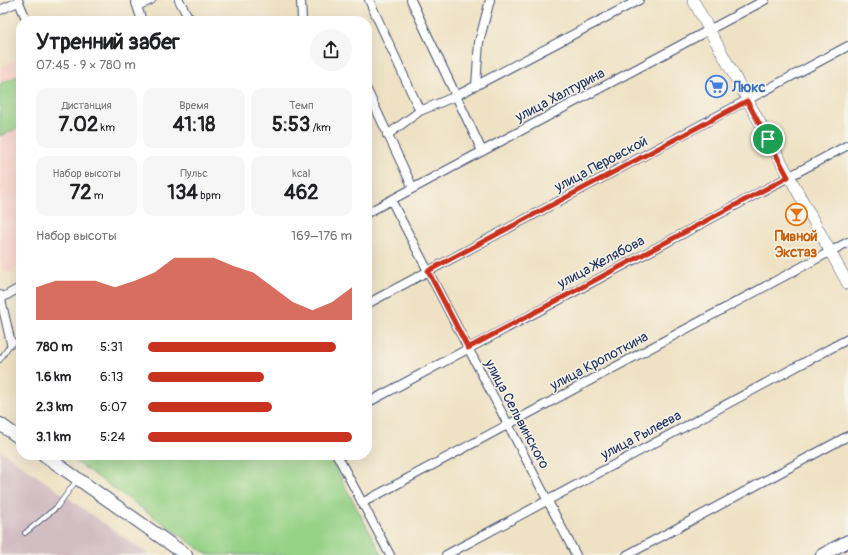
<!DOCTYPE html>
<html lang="ru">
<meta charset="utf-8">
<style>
:root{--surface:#fff;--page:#f6f6f6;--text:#202124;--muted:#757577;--accent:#c8321e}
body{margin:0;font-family:Pangolin,sans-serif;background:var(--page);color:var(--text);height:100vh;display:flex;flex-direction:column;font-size:15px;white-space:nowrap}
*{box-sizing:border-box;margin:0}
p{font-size:13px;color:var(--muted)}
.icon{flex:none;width:22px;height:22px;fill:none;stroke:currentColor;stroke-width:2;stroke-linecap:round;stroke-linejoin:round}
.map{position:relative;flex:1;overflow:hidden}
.panel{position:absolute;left:16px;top:16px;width:356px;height:444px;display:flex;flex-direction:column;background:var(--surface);border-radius:16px;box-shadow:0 4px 16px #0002}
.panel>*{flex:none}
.pin{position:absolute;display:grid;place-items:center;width:34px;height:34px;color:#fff;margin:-17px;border:2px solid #fff;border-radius:50%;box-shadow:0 1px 4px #0007}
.round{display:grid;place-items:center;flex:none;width:42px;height:42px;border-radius:21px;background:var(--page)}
.head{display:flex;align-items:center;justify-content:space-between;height:68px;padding:0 20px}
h1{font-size:22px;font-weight:800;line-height:30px}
.stats{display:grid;grid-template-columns:repeat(3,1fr);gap:6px;height:68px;padding:4px 20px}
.stats div{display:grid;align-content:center;border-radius:10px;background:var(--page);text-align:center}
.stats b{font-size:20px;font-weight:800}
.stats small{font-size:11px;font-weight:400}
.stats p{font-size:11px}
.chart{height:112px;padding:8px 20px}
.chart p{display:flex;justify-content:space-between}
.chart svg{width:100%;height:72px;margin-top:4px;fill:var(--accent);opacity:.7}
ul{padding:0 20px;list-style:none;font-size:13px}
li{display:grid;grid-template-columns:64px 48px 1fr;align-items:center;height:30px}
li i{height:10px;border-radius:5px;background:var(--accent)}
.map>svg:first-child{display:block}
</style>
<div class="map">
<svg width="848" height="555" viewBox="0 0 848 555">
<rect width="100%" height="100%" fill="#f7f3e8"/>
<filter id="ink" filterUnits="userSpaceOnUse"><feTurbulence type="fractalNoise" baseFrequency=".025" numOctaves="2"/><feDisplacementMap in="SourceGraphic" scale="8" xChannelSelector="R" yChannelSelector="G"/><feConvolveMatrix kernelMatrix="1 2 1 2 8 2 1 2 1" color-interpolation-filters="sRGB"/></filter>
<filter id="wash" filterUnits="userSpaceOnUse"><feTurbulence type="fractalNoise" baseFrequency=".012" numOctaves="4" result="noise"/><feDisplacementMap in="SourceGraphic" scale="16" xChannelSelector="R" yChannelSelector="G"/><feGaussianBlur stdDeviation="0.9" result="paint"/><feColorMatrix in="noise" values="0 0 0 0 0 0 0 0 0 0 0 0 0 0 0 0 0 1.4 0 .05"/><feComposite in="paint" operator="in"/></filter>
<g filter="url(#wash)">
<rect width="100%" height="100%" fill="#efe2c4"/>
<path fill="#f7d0ca" d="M21 58V266L8 273 5 271 0 260V67Z"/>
<path fill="#d2bec2" d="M0 450 149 555H0Z"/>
<path fill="#95d186" stroke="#588072" d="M21 74V127L0 136V84Z
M80 455H120L128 460 131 455H328L382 555H208L75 461Z"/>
</g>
<g filter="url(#ink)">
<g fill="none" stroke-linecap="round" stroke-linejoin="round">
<defs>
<path id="service" d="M0 360 11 343 21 339
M57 463 63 455
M25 533 57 507 76 481"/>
<path id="minor" d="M18 0 27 21
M135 0 142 21
M179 0 187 15 192 21
M301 0 302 21
M369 0 420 111
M411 0 482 151
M137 6 151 0
M0 10 18 2
M476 86 479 42 490 0
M367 90 413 188
M387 135 420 111 456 96 639 0
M391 200 576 555
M367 213 765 0
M0 295 11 343
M0 299 21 287
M367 304 848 46
M367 403 848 145
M337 455 390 555
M362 503 848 242
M446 555 848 339
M627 555 848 436"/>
<path id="tertiary" d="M693 0 848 284"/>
<path id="secondary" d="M0 424 21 439
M44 455 186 555
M822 555 848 541"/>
</defs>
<use href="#service" stroke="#3b4a6d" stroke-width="5.5"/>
<use href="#minor" stroke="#3b4a6d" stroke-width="10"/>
<use href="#tertiary" stroke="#3b4a6d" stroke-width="12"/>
<use href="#secondary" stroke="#3b4a6d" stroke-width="14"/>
<use href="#service" stroke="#fff" stroke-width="4"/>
<use href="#minor" stroke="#fff" stroke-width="8"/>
<use href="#tertiary" stroke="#fff" stroke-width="11"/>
<use href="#secondary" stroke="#fff" stroke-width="12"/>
</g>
</g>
<g fill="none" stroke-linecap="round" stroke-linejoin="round" filter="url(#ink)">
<defs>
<path id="route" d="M747 101 788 177 468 348 428 271Z"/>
</defs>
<use href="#route" stroke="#fff" stroke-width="8"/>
<use href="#route" stroke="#c8321e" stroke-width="5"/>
</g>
<defs>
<symbol id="supermarket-ring" viewBox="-11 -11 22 22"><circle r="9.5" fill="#f7f3e8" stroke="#3f7fe0" stroke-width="1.5"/><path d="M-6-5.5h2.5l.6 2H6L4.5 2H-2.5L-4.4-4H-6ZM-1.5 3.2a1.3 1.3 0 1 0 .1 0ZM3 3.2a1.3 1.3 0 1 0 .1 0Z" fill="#3f7fe0"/></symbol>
<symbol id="bar-ring" viewBox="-11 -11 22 22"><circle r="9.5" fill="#f7f3e8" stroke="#e8710a" stroke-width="1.5"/><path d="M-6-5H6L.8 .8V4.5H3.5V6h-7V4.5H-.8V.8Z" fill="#e8710a"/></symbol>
</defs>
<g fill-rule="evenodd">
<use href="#supermarket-ring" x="704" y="74" width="25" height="25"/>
<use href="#bar-ring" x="784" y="202" width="25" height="25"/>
</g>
<g text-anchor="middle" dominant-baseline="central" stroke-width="3" stroke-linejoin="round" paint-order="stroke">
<g font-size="14" font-weight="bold" fill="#366cbe" stroke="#f7f3e8" text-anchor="start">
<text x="732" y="87">Люкс</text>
</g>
<g font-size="14" fill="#1b2f5e" stroke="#f7f3e8">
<text transform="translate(560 95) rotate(-28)">улица Халтурина</text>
<text transform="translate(601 164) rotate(-28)">улица Перовской</text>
<text transform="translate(601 262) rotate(-28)">улица Желябова</text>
<text transform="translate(599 361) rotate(-28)">улица Кропоткина</text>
<text transform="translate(517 414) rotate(62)">улица Сельвинского</text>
<text transform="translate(641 435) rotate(-28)">улица Рылеева</text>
</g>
<g font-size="14" font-weight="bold" fill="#c56008" stroke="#f7f3e8">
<text x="796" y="236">Пивной<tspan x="796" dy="16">Экстаз</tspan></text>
</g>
</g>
</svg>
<div class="pin" style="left:768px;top:139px;background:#1e9e55"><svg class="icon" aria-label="arrive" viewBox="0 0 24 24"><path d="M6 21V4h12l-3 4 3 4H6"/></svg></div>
<section class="panel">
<div class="head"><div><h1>Утренний забег</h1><p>07:45 · 9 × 780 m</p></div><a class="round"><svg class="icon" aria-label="share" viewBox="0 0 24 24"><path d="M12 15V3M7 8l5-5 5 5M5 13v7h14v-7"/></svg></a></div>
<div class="stats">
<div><p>Дистанция</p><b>7.02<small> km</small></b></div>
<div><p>Время</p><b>41:18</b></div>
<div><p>Темп</p><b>5:53<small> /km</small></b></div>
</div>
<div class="stats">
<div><p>Набор высоты</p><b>72<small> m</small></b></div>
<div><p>Пульс</p><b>134<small> bpm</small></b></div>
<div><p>kcal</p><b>462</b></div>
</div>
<div class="chart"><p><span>Набор высоты</span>169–176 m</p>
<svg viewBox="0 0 160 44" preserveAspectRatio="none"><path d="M0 44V24L10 20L20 20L30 20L40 24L50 20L60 15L70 6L80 6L90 6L100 11L110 15L120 24L130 33L140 38L150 33L160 24V44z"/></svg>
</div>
<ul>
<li><b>780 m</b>5:31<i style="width:92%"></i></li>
<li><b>1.6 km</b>6:13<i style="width:57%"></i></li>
<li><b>2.3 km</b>6:07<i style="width:61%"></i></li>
<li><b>3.1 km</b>5:24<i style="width:100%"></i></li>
</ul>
</section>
</div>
